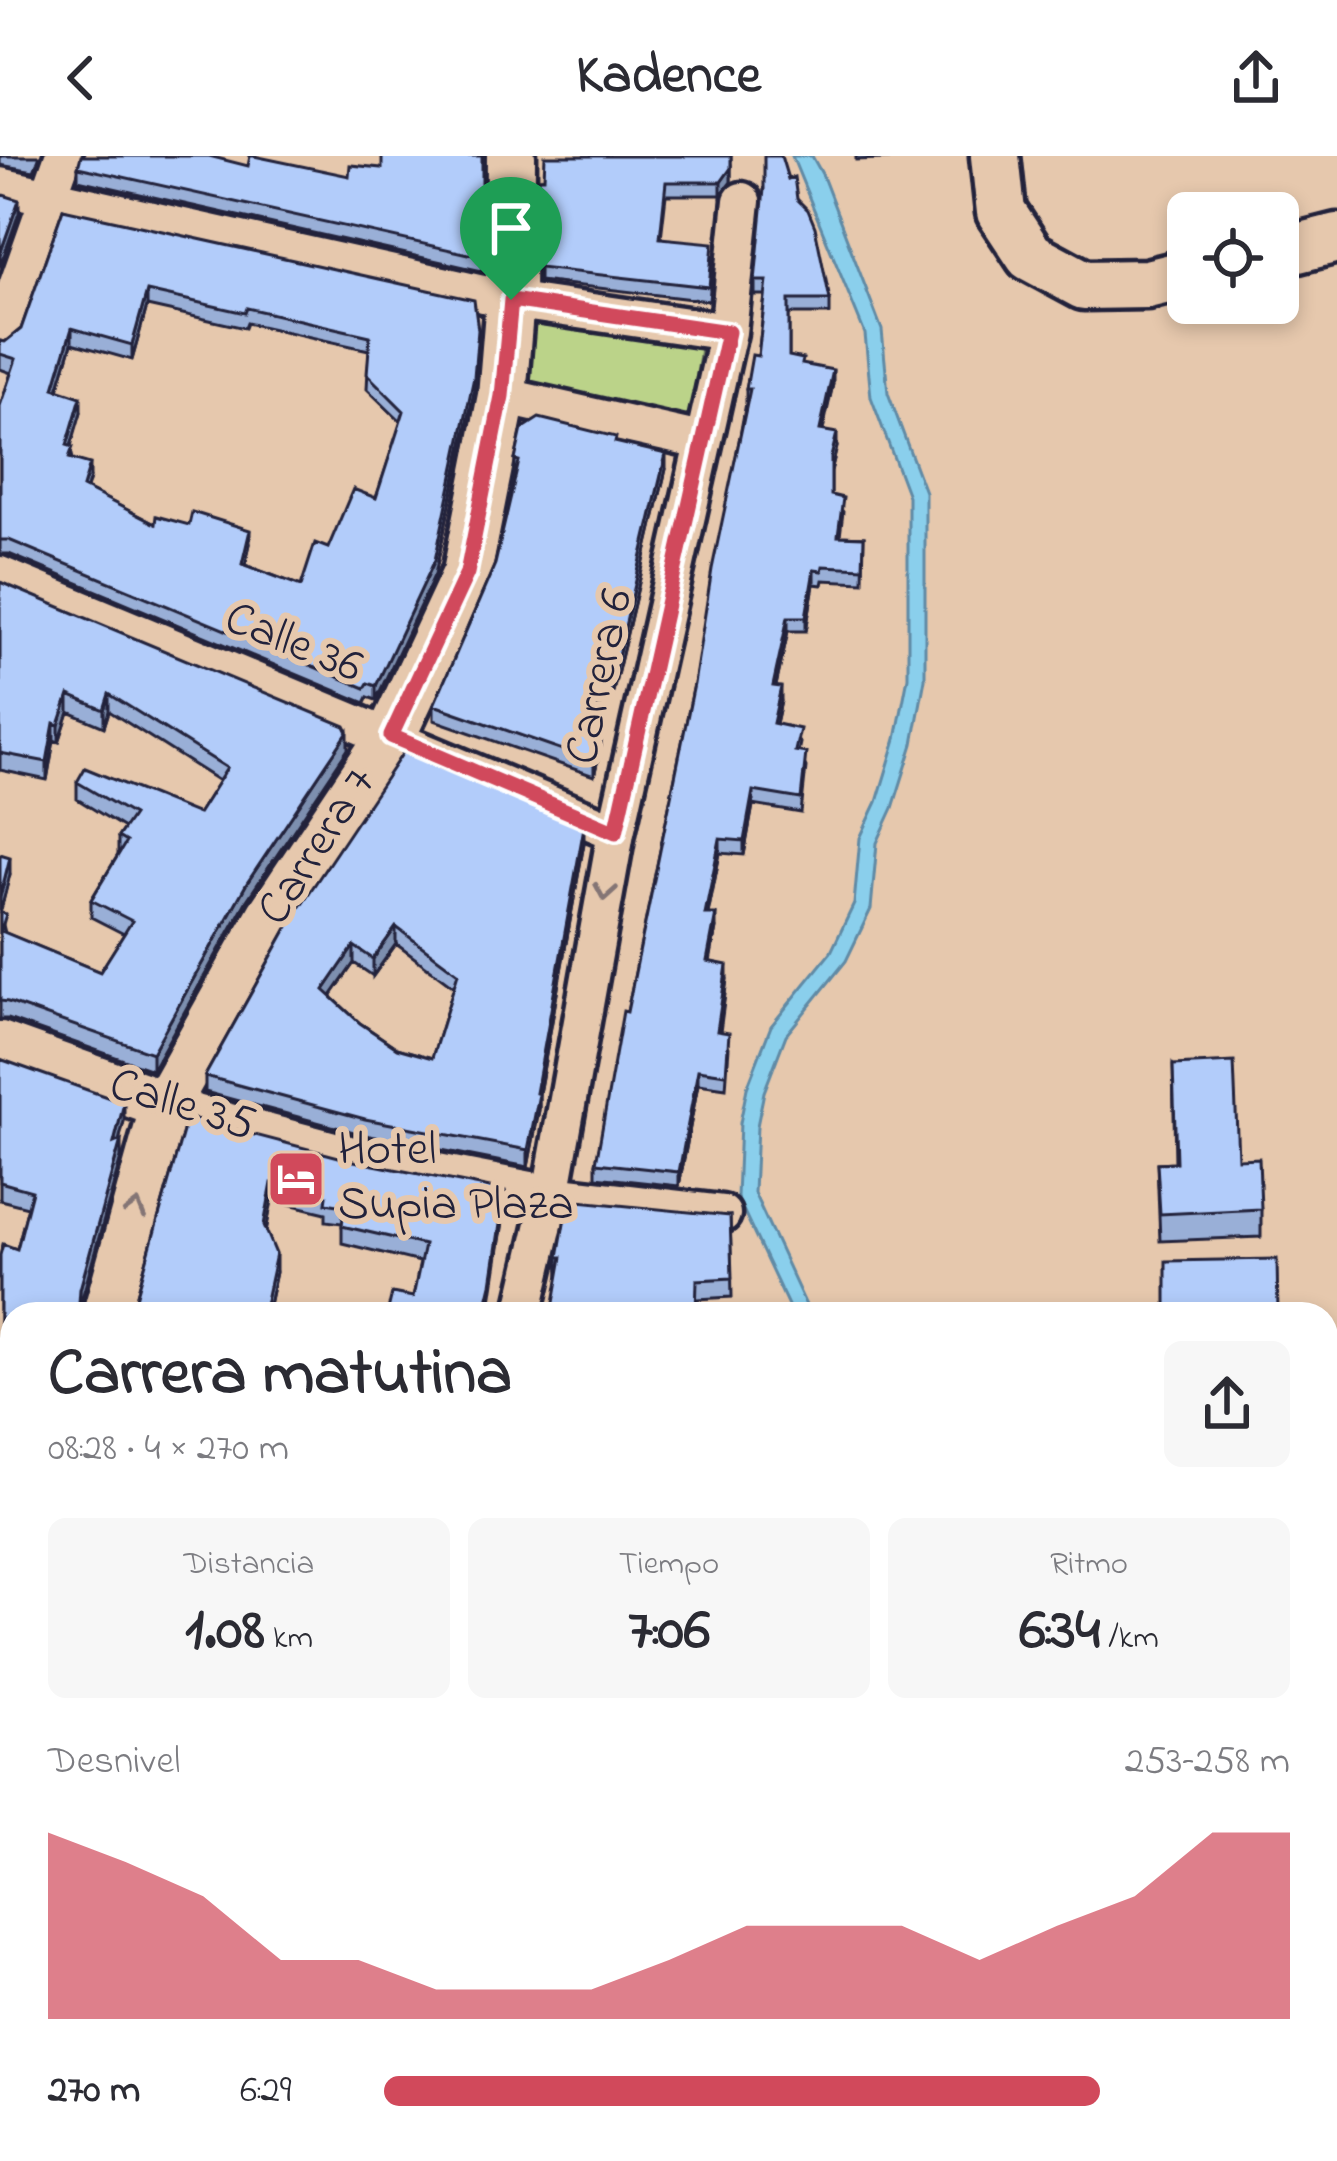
<!DOCTYPE html>
<html lang="es">
<meta charset="utf-8">
<style>
:root{--surface:#fff;--page:#f7f7f7;--text:#2b2b33;--muted:#7c7c81;--accent:#d1495b}
body{margin:0;font-family:"Indie Flower",sans-serif;background:var(--page);color:var(--text);height:100vh;display:flex;flex-direction:column;font-size:45px;white-space:nowrap}
*{box-sizing:border-box;margin:0}
p{font-size:39px;color:var(--muted)}
.icon{flex:none;width:66px;height:66px;fill:none;stroke:currentColor;stroke-width:2;stroke-linecap:round;stroke-linejoin:round}
.map{position:relative;flex:1;overflow:hidden}
.sheet{position:absolute;left:0px;top:1146px;width:1338px;height:861px;display:flex;flex-direction:column;background:var(--surface);border-radius:36px 36px 0 0;box-shadow:0 6px 18px #0003}
.sheet>*{flex:none}
.controls{position:absolute;left:1167px;top:36px;display:grid;gap:24px}
.controls a{display:grid;place-items:center;width:132px;height:132px;border-radius:18px;background:var(--surface);box-shadow:0 6px 18px #0003;font-size:60px}
.pin{position:absolute;display:grid;place-items:center;width:102px;height:102px;color:#fff;margin:-123px -51px;border-radius:50% 50% 50% 0;rotate:-45deg;box-shadow:0 0 12px #0007}
.pin .icon{rotate:45deg}
.round{display:grid;place-items:center;flex:none;width:126px;height:126px;border-radius:18px;background:var(--page)}
.headline{display:flex;align-items:center;justify-content:space-between;height:204px;padding:0 48px}
h1{font-size:66px;font-weight:800;line-height:90px}
.figures{display:grid;grid-template-columns:repeat(3,1fr);gap:18px;height:204px;padding:12px 48px}
.figures div{display:grid;align-content:center;border-radius:18px;background:var(--page);text-align:center}
.figures b{font-size:60px;font-weight:800}
.figures small{font-size:33px;font-weight:400}
.figures p{font-size:33px}
.chart{height:336px;padding:24px 48px}
.chart p{display:flex;justify-content:space-between}
.chart svg{width:100%;height:216px;margin-top:12px;fill:var(--accent);opacity:.7}
ul{padding:0 48px;list-style:none;font-size:39px}
li{display:grid;grid-template-columns:192px 144px 1fr;align-items:center;height:90px}
li i{height:30px;border-radius:15px;background:var(--accent)}
header{display:flex;justify-content:space-between;align-items:center;height:156px;padding:0 48px;background:var(--surface);font-size:54px;font-weight:800}
.map>svg:first-child{display:block}
</style>
<header><svg class="icon" aria-label="back" viewBox="0 0 24 24"><path d="M15 5l-7 7 7 7"/></svg>Kadence<svg class="icon" aria-label="share" viewBox="0 0 24 24"><path d="M12 15V3M7 8l5-5 5 5M5 13v7h14v-7"/></svg></header>
<div class="map">
<svg width="1337" height="2005" viewBox="0 0 1337 2005">
<rect width="100%" height="100%" fill="#e6c8ad"/>
<filter id="ink" filterUnits="userSpaceOnUse"><feTurbulence type="fractalNoise" baseFrequency=".00833" numOctaves="2"/><feDisplacementMap in="SourceGraphic" scale="24" xChannelSelector="R" yChannelSelector="G"/><feConvolveMatrix kernelMatrix="1 2 1 2 8 2 1 2 1" color-interpolation-filters="sRGB"/></filter>
<g filter="url(#ink)">
<path fill="#bbd389" stroke="#6e7a62" stroke-width="3" d="M518 151 703 179 688 274 515 235Z
M12 1920V1995H360L358 2005H0Z"/>
<path fill="#8acfec" stroke="#608aa5" stroke-width="3" d="M792 0H812L822 18 882 174 888 237 925 336V523L913 588 893 652 877 687 871 753 846 805 786 879 764 936 757 970 754 1037 810 1158H792L737 1041 740 967 747 932 771 870 831 796 854 748 860 682 877 646 896 583 908 521V340L871 241 865 178Z"/>
<g fill="none" stroke-linecap="round" stroke-linejoin="round">
<defs>
<path id="minor" d="M0 30 510 144 728 176
M0 179 63 0
M502 240 701 285
M0 419 616 676
M165 949 360 1001 551 1038 722 1058
M523 1158 551 1038 616 676 728 176 742 45
M0 1392 12 1395
M1326 1545 1337 1542
M847 1995 850 1996
M369 2005 371 1995"/>
<path id="secondary" d="M995 0 1001 56 1030 100 1084 129 1147 128 1188 118
M1278 97 1337 82
M0 890 165 949
M107 1158 165 949 271 760 391 580 467 417 502 240 510 144 511 0
M0 1753 12 1674"/>
</defs>
<use href="#minor" stroke="#22223b" stroke-width="45"/>
<use href="#secondary" stroke="#22223b" stroke-width="57"/>
<use href="#minor" stroke="#e6c8ad" stroke-width="36"/>
<use href="#secondary" stroke="#e6c8ad" stroke-width="48"/>
</g>
<path fill="#99afd7" stroke="#22223b" stroke-width="3" fill-rule="evenodd" d="M0 0H40L34 15 0 9Z
M482 0V115L78 24V11L248 10 349 20 382 12Z
M731 0V26L721 39H666L661 82 713 100 709 145 539 125V22Z
M856 0H939V1L856 4Z
M788 23 797 43 830 144V158H789V200L833 228 822 274 837 291 831 315V339L843 356 840 380 864 381 863 426 823 424 822 429 814 428 806 475H788L776 530 781 545 776 567 800 587 798 596 806 611 801 657 753 649 744 699 720 697 708 758 716 772 710 806 727 823 720 876 729 891 726 932 698 928 679 1030 596 1021V1007L694 528 746 247V233L758 200 765 139H755V125Z
M63 53 478 188 474 236 435 418 376 544 368 541 365 547 9 398H0V250L11 217 0 213V185L5 186 21 173ZM147 150 245 172 247 167 369 194 367 233 401 266 376 342 328 392 301 430 245 409 250 388 155 368 87 333 90 322 73 303 70 290 81 256 58 233 72 187 132 204Z
M616 286 666 313 613 536 606 533 597 573 601 590 594 620 434 564V549L495 408 515 319V304Z
M0 426 348 593 247 744 152 914 8 863H0V698L10 718 0 756 5 777 100 816 124 778 91 761V744L118 699V681L124 672 77 643V626L198 658 219 625 109 555 104 571 69 556 59 586 54 584 47 624 0 614Z
M584 687 539 938V954L528 1011 365 979 205 936V920L295 758ZM396 788 454 831 432 902 397 892 360 867 331 840 354 807 373 820Z
M0 903 124 965 119 985 121 1002 12 1158V1374L0 1371V1099L17 1093 28 1051 0 1044Z
M1173 909 1238 1003 1261 1053V1081L1160 1085 1157 1007 1175 1006Z
M187 961 505 1052 488 1158H387L413 1141 420 1106 342 1087V1067L326 1065V1057L272 1044 266 1075 276 1116 267 1158H128L134 1149Z
M730 1060 732 1141 697 1143 559 1120 558 1101Z
M12 1763V1785H9V1767Z"/>
<path fill="#7d8faf" stroke="#22223b" stroke-width="3" d="M731 12V26L721 39V26Z
M19 44V57L0 111V98Z
M147 135V150L132 204V189Z
M72 172V187L54 247V232Z
M478 174 474 236 435 418 376 544V530Z
M833 214V228L820 288V274Z
M81 241V256L67 304V289Z
M837 277V291L831 315V301Z
M666 298V313L613 536V521Z
M90 308V322L83 346V331Z
M250 374V388L242 423V408Z
M814 414V428L806 475V461Z
M788 461V475L773 543V530Z
M606 518V533L593 587V572Z
M781 531V545L773 581V567Z
M109 538V555L104 571V554Z
M69 539V556L59 586V569Z
M54 567V584L47 624V606Z
M601 575V590L594 620V605Z
M348 576V593L247 744 152 914V897L247 727Z
M753 635V649L744 699V685Z
M584 671V687L536 954V937Z
M720 683V697L705 772V758Z
M10 701V718L0 758V741Z
M716 758V772L707 819V805Z
M396 771V788L373 820V803Z
M354 790V807L324 850V834Z
M727 809V823L717 889V875Z
M698 914V928L679 1030V1016Z
M539 938V954L528 1011V994Z
M124 947V965L114 1005V987Z
M121 984V1002L80 1150V1133Z
M272 1027V1044L264 1086V1069Z
M505 1035V1052L491 1145 488 1158H486Z
M276 1098V1116L267 1158H263Z
M1337 1495V1516L1335 1517V1520L1326 1524V1503L1333 1496Z
M12 1538V1555L0 1616V1599Z"/>
<path fill="#b2ccfa" stroke="#22223b" stroke-width="3" fill-rule="evenodd" d="M81 0H209L248 10 250 0H254L349 20 350 9 382 12V0H482V101L78 11Z
M545 0H731V12L721 26H666L660 82 713 87 709 131 539 112V22H544Z
M764 0H781L788 23 794 21 797 43 808 54 815 71 830 144H789V200L803 203 802 208 833 214 820 274 837 277 831 301V339L843 342 838 380 864 381 863 412 823 410 822 415 814 414 806 461H788L773 530 781 531 773 567 800 573 795 595 806 597 801 643 753 635 744 685 720 683 705 758H716L707 805 727 809 717 875 729 877 726 918 698 914 679 1016 596 1007 623 855 627 856 694 528 712 413 750 233H746L752 199 758 200 767 125H755L764 33Z
M0 38 19 44 0 98Z
M63 53 474 144 478 174 474 221 435 404 376 530 368 527 365 532 9 384H0V250L16 203 0 198V185L5 186 21 173ZM147 135 245 157 247 152 370 180 367 218 404 255 376 342 353 333 328 392 315 387 301 430 242 408 250 374 192 356 189 369 156 360 155 368 83 331 90 308 69 302 73 291 67 289 81 241 54 232 72 172 132 189Z
M539 262 616 281 615 286 666 298 613 521 606 518 593 572 601 575 594 605 434 549 495 408 519 305 515 304 522 273Z
M0 426 345 570 348 576 247 727 152 897 8 846 0 845V756L6 758 1 775 100 816 132 765 91 744 126 686 118 681 133 659 77 626 85 612 198 658 227 612 109 538 104 554 69 539 59 569 54 567 47 606 0 597Z
M404 595 584 671 536 937 539 938 528 994 365 963 205 920 295 758ZM396 771 458 817 432 902 397 892 360 867 324 834 354 790 373 803Z
M0 698 10 701 0 741Z
M0 903 124 947 114 987 121 984 80 1133 79 1147 85 1158H12V1357L0 1354V1099L3 1088 17 1093 32 1035 0 1026Z
M1234 906 1238 1003 1259 1002 1261 1053 1160 1058 1157 1007 1176 1006 1173 909Z
M187 961 354 1005 505 1035 491 1128 486 1149 483 1148 481 1158H387L392 1137 413 1141 424 1089 342 1070 344 1050 326 1047 327 1040 272 1027 264 1069 276 1098 263 1158H128L134 1149Z
M568 1044 730 1060 732 1122 697 1124 696 1158H552L562 1101H558Z
M1277 1103 1278 1158H1166V1105Z
M0 1397 12 1398V1538L0 1599Z
M1330 1452 1334 1474 1337 1473V1495L1333 1496 1335 1499 1326 1503V1453Z
M387 1995H766L798 2005H383Z"/>
<defs><path id="oneway-chevron" d="M-2-3.5L2.5 0L-2 3.5" fill="none" stroke-width="1.6" stroke-linecap="round" stroke-linejoin="round" transform="scale(3)"/></defs>
<g stroke="#847574">
<use href="#oneway-chevron" transform="translate(605 736) rotate(100)"/>
<use href="#oneway-chevron" transform="translate(136 1053) rotate(-74)"/>
</g>
</g>
<g fill="none" stroke-linecap="round" stroke-linejoin="round" filter="url(#ink)">
<defs>
<path id="route" d="M511 144 728 176 616 676 391 580 467 417 502 240Z"/>
</defs>
<use href="#route" stroke="#fff" stroke-width="24"/>
<use href="#route" stroke="#d1495b" stroke-width="15"/>
</g>
<defs>
<symbol id="hotel-square" viewBox="-11 -11 22 22"><rect x="-9" y="-9" width="18" height="18" rx="4" fill="#d1495b" stroke="#e6c8ad"/><path d="M-6-4.5h1.5V1H6V5H4.5V3h-9V5H-6ZM-4 0a1.8 1.8 0 1 1 3.6 0ZM.5 0V-2.5h3Q6-2.5 6 0Z" fill="#fff"/></symbol>
</defs>
<g fill-rule="evenodd">
<use href="#hotel-square" x="263" y="990" width="66" height="66"/>
</g>
<g text-anchor="middle" dominant-baseline="central" stroke-width="12" stroke-linejoin="round" paint-order="stroke">
<g font-size="48" fill="#22223b" stroke="#e6c8ad">
<text transform="translate(293 488) rotate(22)">Calle 36</text>
<text transform="translate(601 521) rotate(-78)">Carrera 6</text>
<text transform="translate(318 691) rotate(-57)">Carrera 7</text>
<text transform="translate(182 950) rotate(17)">Calle 35</text>
</g>
<g font-size="48" fill="#22223b" stroke="#e6c8ad" text-anchor="start">
<text x="338" y="995">Hotel<tspan x="338" dy="55">Supia Plaza</tspan></text>
</g>
</g>
</svg>
<div class="controls">
<a><svg class="icon" aria-label="locate" viewBox="0 0 24 24"><circle cx="12" cy="12" r="6"/><path d="M12 2v4M12 18v4M2 12h4M18 12h4"/></svg></a>
</div>
<div class="pin" style="left:511px;top:144px;background:#1e9e55"><svg class="icon" aria-label="arrive" viewBox="0 0 24 24"><path d="M6 21V4h12l-3 4 3 4H6"/></svg></div>
<section class="sheet">
<div class="headline"><div><h1>Carrera matutina</h1><p>08:28 · 4 × 270 m</p></div><a class="round"><svg class="icon" aria-label="share" viewBox="0 0 24 24"><path d="M12 15V3M7 8l5-5 5 5M5 13v7h14v-7"/></svg></a></div>
<div class="figures">
<div><p>Distancia</p><b>1.08<small> km</small></b></div>
<div><p>Tiempo</p><b>7:06</b></div>
<div><p>Ritmo</p><b>6:34<small> /km</small></b></div>
</div>
<div class="chart"><p><span>Desnivel</span>253–258 m</p>
<svg viewBox="0 0 160 44" preserveAspectRatio="none"><path d="M0 44V6L10 12L20 19L30 32L40 32L50 38L60 38L70 38L80 32L90 25L100 25L110 25L120 32L130 25L140 19L150 6L160 6V44z"/></svg>
</div>
<ul>
<li><b>270 m</b>6:29<i style="width:79%"></i></li>
</ul>
</section>
</div>
